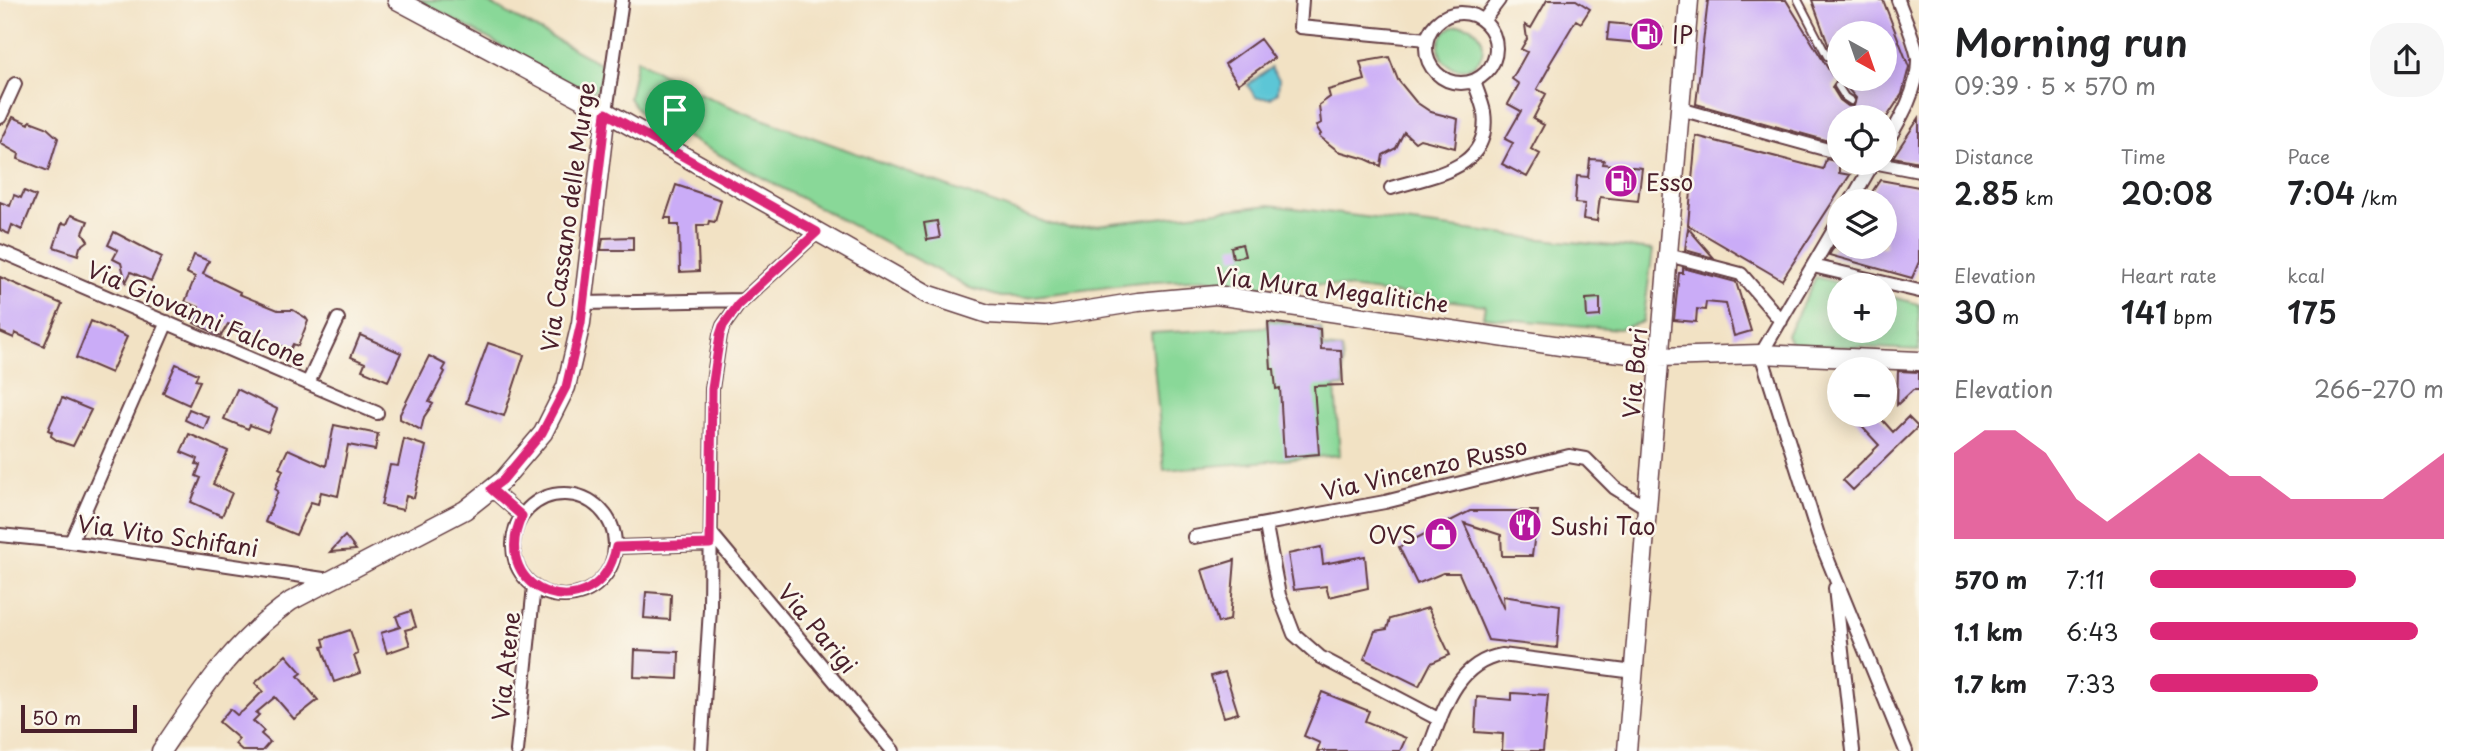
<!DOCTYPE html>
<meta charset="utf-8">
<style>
:root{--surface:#fff;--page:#f6f6f6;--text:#202124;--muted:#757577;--accent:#db2777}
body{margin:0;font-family:"Playpen Sans",sans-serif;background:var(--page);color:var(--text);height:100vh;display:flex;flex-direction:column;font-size:26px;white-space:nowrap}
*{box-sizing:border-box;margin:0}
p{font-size:23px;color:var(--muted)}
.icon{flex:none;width:38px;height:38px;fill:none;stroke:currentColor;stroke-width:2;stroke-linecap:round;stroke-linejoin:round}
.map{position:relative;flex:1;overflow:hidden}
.drawer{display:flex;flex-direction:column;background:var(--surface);width:560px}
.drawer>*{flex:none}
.needle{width:46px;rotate:140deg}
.controls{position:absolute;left:1827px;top:21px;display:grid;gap:14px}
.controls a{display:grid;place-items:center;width:70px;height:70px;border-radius:50%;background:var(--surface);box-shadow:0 4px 18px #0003;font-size:35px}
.scale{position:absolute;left:21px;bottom:18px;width:116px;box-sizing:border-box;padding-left:7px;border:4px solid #4a1f2b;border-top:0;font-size:19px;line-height:24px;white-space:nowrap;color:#4a1f2b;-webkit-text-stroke:5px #fbf7ec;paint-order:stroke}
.pin{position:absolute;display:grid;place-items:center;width:60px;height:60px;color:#fff;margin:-72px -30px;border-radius:50% 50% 50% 0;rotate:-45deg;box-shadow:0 0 7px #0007}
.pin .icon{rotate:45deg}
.round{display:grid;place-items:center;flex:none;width:74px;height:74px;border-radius:28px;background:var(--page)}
.summary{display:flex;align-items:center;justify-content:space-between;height:119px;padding:0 35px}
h1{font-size:38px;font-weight:600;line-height:52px}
.stats{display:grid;grid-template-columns:repeat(3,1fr);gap:10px;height:119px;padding:7px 35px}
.stats div{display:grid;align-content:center}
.stats b{font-size:30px;font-weight:600}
.stats small{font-size:19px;font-weight:400}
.stats p{font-size:19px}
.chart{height:196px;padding:14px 35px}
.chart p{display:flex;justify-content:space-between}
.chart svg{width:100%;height:126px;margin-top:7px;fill:var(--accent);opacity:.7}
ul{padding:0 35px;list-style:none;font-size:23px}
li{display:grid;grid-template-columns:112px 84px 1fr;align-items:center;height:52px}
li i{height:18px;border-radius:9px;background:var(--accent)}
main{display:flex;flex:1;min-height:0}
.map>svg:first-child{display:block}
</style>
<main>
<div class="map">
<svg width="1919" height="751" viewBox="0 0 1919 751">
<rect width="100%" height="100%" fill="#fbf7ec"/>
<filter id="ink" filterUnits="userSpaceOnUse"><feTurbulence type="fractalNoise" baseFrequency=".0143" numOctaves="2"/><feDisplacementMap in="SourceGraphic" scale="14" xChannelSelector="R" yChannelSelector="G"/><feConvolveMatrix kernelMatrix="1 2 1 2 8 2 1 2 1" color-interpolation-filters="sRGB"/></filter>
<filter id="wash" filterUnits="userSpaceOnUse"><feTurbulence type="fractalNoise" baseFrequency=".00686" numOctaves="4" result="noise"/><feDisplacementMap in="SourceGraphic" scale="28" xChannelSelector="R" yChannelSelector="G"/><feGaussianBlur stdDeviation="1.57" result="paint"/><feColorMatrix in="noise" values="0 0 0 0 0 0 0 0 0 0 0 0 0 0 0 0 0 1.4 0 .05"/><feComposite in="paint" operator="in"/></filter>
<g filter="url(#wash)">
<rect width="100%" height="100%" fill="#f2e2c4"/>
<path fill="#89d898" stroke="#6a7c62" stroke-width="2" d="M419 0H483L605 66C602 80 603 91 586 93Z
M1439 47a22 22 0 1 1 44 0a22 22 0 1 1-44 0Z
M637 59 684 87 743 112 1050 224 1070 228 1270 205 1531 238 1653 250 1643 322 1619 329 1483 317 1485 305 1269 278 1266 287 1204 279 1141 283 1025 297H1001L970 288 639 112 629 98Z
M1816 277 1847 285H1839V331H1885V295L1919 304V350L1792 344 1787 335Z
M1267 319 1321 328 1323 347 1342 349 1344 386 1335 387 1340 455 1164 470 1151 333 1267 327Z"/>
<path fill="#5bc6d6" stroke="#527280" stroke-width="2" d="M1271 68 1279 79 1278 92 1271 98H1257L1247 85Z"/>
<g id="blocks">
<path fill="#caacf7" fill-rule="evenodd" d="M1547 0H1576L1590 9 1581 23 1576 20 1549 65 1550 66 1537 89 1546 94 1533 119 1544 125 1531 149 1540 154 1527 177 1502 164 1513 143 1505 139 1521 111 1508 104 1519 84 1512 79 1527 52 1521 49 1527 39 1525 25 1531 28Z
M1708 0H1786L1832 75 1838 72 1812 0H1883L1909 67 1902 94 1887 117H1839V144L1696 104ZM1839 33H1885V79H1839ZM1837 80 1842 82 1856 98 1854 106H1848L1840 100 1832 87Z
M1609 23 1663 28 1662 45 1607 40Z
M1260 39 1274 58 1238 84 1225 64Z
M1389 57 1398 80 1416 102 1431 112 1458 119 1455 148 1420 139 1415 142 1404 132 1396 148 1383 155 1381 166 1366 159 1338 151 1319 136 1321 134 1316 126 1321 123 1319 105 1330 97 1328 90 1365 80 1360 62Z
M13 117 29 124 30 121 46 127 58 138 48 171 18 159 19 154 0 143Z
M1919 118V162L1893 157Z
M1696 136 1823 169 1826 159 1839 162V173L1850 175 1782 280 1688 225Z
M1590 159 1604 160 1603 164 1642 168 1638 201 1600 197 1597 221 1583 219 1585 204 1575 203 1577 176 1588 177Z
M1880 180 1919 187V262L1912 278 1829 255 1834 247H1885V201H1866Z
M676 185 721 200 715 222 709 221 708 225H697L699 271 680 272 679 225H671V218H665Z
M24 191 36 196 22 230 12 225 9 234 0 230V202L10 206 14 195 21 198Z
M71 215 88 221 83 233 88 241 80 247 78 255 54 247 62 223 67 224Z
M937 221 940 238 927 240 924 223Z
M1688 228 1714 258 1685 250Z
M114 232 162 257 151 281 131 272 126 282 121 263 113 259 118 250 108 245Z
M633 237V250H601L603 238Z
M1242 244 1245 256 1233 258 1231 247Z
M194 255 209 261 203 274 240 292 239 294 278 310H293L306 318 308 321 298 346 293 344 290 350 228 324 221 336 194 323 199 307 185 302 195 277 187 273Z
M1683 268 1736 282 1751 331 1734 336 1726 304 1706 302 1705 310 1697 309 1696 322 1674 320 1679 273H1683Z
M0 277 62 304 44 346 15 333 14 338 0 332Z
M1600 298V316L1587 317 1586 299Z
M91 321 127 337 111 373 76 358Z
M1268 322 1320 329 1321 349 1341 350 1343 385 1314 386 1319 454 1284 457 1280 388 1276 389 1274 369H1271Z
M360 335 401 353 388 381 362 370 365 363 351 357Z
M488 343 524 355 504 416 466 403Z
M429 356 446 365 443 370 445 372 429 402 433 404 424 417 421 430 400 419V414Z
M176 364 198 374 195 380 200 381 189 405 163 393Z
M1898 371 1919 372V390H1913L1897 405Z
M237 389 277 409 268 432 250 425 248 429 224 419Z
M62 398 91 410 73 446 58 441 51 436 52 432 48 430Z
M189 409 209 417 204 429 185 420Z
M1851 415H1878L1893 432 1908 417 1918 427 1853 490 1843 480 1879 445Z
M334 425 378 434 375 450 348 445 338 496 321 492 318 504 311 502 296 535 265 522 278 491 275 489 283 470 279 468 288 449 326 466Z
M189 434 228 451 213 484 232 493 222 516 191 502 201 478 196 476 200 465 196 464 198 459 181 452Z
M404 439 426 446 414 498 406 496 403 510 381 505 390 465 398 466Z
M1470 511H1538L1532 556H1502L1501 535 1464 523 1504 609 1503 596 1560 605 1557 648 1488 640 1459 573H1443L1417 584 1399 547Z
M345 536 356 550 330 552Z
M1321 547 1323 564 1365 556 1368 588 1329 597 1326 586 1294 590 1288 554Z
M1235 560 1230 620 1218 623 1202 570Z
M646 592 671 594 670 620 644 618Z
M1428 608 1450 655 1431 663 1419 686 1364 659 1375 631 1387 629 1390 619Z
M411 611 416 627 405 630 410 645 387 653 381 633 400 627 396 616Z
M350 630 358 654 354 656 360 673 334 682 322 647 325 646 323 639Z
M635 650 679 652 678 679 634 677Z
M286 655 302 673 298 676 318 700 294 719 275 697 256 713 259 715 253 721 264 731 261 734 270 742 262 751H243L235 744 239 739 219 722 230 709 237 715 243 711 263 691 255 683Z
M1225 672 1238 713 1224 717 1211 676Z
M1322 692 1369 711 1365 721 1406 738 1400 751H1317L1320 743 1304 736Z
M1512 693 1548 695 1543 751H1502L1503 734 1475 732 1477 697 1512 700Z"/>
</g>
</g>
<g filter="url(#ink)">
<use href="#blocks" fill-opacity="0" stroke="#633c42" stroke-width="2"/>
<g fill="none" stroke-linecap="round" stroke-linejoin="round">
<defs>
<path id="lane" d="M1798 0 1827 56
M1838 86 1845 97 1851 101"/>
<path id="street" d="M1302 0 1300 27 1427 39
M1426 48a35 35 0 1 1 70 0a35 35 0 1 1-70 0Z
M1483 21 1499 0
M1680 109 1839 153
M606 112 622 0
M0 117 15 84
M1885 145C1900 120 1919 89 1918 58 1914 39 1905 19 1898 0
M1878 163 1919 171
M1391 188C1432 175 1492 170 1484 112 1482 102 1477 91 1474 81
M1851 201 1873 163
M1839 221 1761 354 1819 538 1906 751
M0 251 377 413
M1668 255 1741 274 1781 321
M1813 266 1919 291
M584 303 743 300
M308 383 338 319
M491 489 522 516
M513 545a51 51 0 1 1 102 0a51 51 0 1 1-102 0Z
M1266 526 1279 595 1294 634 1320 657 1440 720
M711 533 893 751
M0 535 71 542 330 580
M1194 537 1385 502 1569 456 1586 459 1615 488 1647 508
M71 542 167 322
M616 547 711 544
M1835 588 1853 751
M517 751 534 586
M701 751 710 609 712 389 720 335 723 326 738 305 817 232
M1428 751C1443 712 1455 663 1502 655L1634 672"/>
<path id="secondary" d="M397 0 606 112 927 294 988 314 1046 317 1138 302 1216 295 1574 348 1660 357 1761 354 1919 361
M161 751C201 692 232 643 291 601L465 510 503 480 543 433 566 387 581 323 606 112
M1627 751 1689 0"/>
</defs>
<use href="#lane" stroke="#633c42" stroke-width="10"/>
<use href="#street" stroke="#633c42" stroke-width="16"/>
<use href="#secondary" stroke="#633c42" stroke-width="21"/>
<use href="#lane" stroke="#fff" stroke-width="6"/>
<use href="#street" stroke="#fff" stroke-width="12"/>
<use href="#secondary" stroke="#fff" stroke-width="18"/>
</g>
</g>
<g fill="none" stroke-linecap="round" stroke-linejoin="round" filter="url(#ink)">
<defs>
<path id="route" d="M606 113 817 232 738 305 723 326 720 335 712 389 710 544 616 547C599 631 485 595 522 516L491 489 503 480 542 433 566 387 581 323Z"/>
</defs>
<use href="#route" stroke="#fff" stroke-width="14"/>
<use href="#route" stroke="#db2777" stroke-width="9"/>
</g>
<defs>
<symbol id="fuel-disc" viewBox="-11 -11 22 22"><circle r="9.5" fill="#b5179e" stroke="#fbf7ec"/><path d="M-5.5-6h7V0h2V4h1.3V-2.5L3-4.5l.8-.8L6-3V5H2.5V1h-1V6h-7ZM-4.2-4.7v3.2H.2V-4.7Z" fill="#fff"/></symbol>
<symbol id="restaurant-disc" viewBox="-11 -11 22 22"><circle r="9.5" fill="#b5179e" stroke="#fbf7ec"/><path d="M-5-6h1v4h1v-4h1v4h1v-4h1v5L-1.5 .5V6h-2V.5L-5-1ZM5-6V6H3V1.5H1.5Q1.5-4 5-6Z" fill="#fff"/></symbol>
<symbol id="shop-disc" viewBox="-11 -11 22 22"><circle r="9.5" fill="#b5179e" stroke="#fbf7ec"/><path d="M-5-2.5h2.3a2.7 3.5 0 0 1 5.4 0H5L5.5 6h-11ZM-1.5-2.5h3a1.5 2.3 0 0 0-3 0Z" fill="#fff"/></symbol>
</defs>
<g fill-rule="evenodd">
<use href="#fuel-disc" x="1628" y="15" width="38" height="38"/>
<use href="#fuel-disc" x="1602" y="162" width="38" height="38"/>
<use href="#restaurant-disc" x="1506" y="506" width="38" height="38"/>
<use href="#shop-disc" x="1422" y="515" width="38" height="38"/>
</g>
<g text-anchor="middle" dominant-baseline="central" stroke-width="5" stroke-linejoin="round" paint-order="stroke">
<g font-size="23" fill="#4a1f2b" stroke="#fbf7ec" text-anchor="start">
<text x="1672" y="34">IP</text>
<text x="1646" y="181">Esso</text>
<text x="1550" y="525">Sushi Tao</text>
<text x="1416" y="534" text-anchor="end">OVS</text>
</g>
<g font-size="23" fill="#4a1f2b" stroke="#fbf7ec">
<text transform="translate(567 217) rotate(-82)">Via Cassano delle Murge</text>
<text transform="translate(1332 289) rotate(7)">Via Mura Megalitiche</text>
<text transform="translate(197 313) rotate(23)">Via Giovanni Falcone</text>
<text transform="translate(1634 373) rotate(-85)">Via Bari</text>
<text transform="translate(1424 468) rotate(-13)">Via Vincenzo Russo</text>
<text transform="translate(168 535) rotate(8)">Via Vito Schifani</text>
<text transform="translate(818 628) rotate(50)">Via Parigi</text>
<text transform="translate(505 666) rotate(-84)">Via Atene</text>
</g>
</g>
</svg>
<div class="controls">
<a><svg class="needle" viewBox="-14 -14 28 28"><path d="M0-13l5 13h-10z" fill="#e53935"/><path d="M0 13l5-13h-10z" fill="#757577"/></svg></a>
<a><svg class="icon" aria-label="locate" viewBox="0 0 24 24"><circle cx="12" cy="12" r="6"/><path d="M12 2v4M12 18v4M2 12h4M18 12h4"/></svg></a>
<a><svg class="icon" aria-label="layers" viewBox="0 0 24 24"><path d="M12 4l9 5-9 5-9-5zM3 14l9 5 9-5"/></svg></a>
<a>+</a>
<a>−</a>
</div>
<div class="scale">50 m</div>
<div class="pin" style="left:675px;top:152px;background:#1e9e55"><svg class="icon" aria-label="arrive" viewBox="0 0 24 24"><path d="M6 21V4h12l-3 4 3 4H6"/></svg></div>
</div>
<section class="drawer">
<div class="summary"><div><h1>Morning run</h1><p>09:39 · 5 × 570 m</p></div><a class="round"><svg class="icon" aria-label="share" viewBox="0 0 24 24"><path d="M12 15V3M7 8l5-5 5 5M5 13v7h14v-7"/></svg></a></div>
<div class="stats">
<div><p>Distance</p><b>2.85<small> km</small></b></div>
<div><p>Time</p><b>20:08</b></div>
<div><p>Pace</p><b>7:04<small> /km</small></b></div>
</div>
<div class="stats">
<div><p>Elevation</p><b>30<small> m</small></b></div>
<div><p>Heart rate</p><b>141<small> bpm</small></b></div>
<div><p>kcal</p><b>175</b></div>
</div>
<div class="chart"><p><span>Elevation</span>266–270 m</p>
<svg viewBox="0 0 160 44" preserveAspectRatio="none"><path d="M0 44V14L10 6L20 6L30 14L40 30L50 38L60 30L70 22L80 14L90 22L100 22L110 30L120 30L130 30L140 30L150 22L160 14V44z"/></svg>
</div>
<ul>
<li><b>570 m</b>7:11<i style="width:70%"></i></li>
<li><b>1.1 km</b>6:43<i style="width:91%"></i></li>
<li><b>1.7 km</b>7:33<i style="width:57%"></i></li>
</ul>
</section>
</main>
